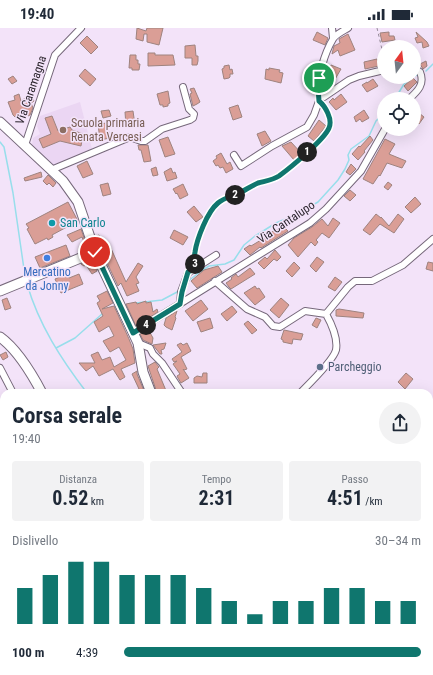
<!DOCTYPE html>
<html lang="it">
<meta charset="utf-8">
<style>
:root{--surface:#fff;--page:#f2f2f3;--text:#1f2937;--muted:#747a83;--accent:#0f766e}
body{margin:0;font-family:"Roboto Condensed",sans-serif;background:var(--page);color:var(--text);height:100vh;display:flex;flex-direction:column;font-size:15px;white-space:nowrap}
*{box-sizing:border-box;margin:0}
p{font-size:13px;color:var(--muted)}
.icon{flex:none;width:22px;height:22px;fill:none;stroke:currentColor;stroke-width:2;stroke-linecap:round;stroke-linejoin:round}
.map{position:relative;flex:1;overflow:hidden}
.panel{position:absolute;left:0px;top:361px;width:433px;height:286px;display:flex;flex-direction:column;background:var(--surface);border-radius:12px 12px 0 0;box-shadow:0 4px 16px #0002}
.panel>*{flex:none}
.needle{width:26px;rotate:15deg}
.fabs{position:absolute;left:377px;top:12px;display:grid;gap:8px}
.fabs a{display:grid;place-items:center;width:44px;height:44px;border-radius:50%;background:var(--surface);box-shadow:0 4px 16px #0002;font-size:20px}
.pin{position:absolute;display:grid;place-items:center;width:34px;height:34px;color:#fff;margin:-17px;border:2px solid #fff;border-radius:50%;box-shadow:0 1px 4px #0007}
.km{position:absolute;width:20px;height:20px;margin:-10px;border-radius:50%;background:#222;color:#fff;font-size:11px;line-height:20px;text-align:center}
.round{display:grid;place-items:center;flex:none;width:42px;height:42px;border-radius:21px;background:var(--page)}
.headline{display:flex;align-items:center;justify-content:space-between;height:68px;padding:0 12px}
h1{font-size:22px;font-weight:700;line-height:30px}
.stats{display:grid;grid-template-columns:repeat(3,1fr);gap:6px;height:68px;padding:4px 12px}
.stats div{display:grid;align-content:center;border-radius:4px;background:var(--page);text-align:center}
.stats b{font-size:20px;font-weight:700}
.stats small{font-size:11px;font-weight:400}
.stats p{font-size:11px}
.chart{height:112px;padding:8px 12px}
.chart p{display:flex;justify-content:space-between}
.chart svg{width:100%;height:72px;margin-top:4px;stroke:var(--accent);stroke-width:6}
ul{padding:0 12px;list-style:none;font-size:13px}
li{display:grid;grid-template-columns:64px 48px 1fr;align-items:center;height:30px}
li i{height:10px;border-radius:5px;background:var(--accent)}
.status{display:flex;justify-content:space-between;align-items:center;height:28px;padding:0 20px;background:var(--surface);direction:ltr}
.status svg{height:11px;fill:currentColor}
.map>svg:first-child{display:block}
</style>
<div class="status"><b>19:40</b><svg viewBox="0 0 49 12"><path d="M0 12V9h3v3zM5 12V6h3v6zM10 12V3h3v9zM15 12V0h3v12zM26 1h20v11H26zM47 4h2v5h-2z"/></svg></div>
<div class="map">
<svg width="433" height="647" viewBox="0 0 433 647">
<rect width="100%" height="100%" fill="#f3e3f9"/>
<path fill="#ebd6f3" d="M80 74 92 121 53 139 32 117 33 110 40 106 37 98 40 88Z"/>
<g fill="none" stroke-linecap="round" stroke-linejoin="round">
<path stroke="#97deeb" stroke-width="1.5" d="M426 43 433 36
M414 48 417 47
M395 71 404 56 413 49
M0 114 4 119 13 165 25 248
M187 254 201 243 209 238 225 236 234 232 244 217 255 208 276 195 297 186 318 174 338 152 345 141 349 132 348 127 351 121 369 108 376 93 384 85
M27 256C39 297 61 331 87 365
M136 275 162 272 179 263
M56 320 75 310 102 286
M174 647 176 643"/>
</g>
<path fill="#da9e96" stroke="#9e837f" d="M137 0 146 3 147 0H163L159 17 147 14V6H144L143 13 136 11Z
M317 4 328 10 325 17 313 12Z
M389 4V8H394L395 12 382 14 380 5Z
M416 4 427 14 429 18 423 20 422 14 417 15 415 10 418 9Z
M348 6 355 22 340 28 338 22 332 26 334 18 340 15 339 11Z
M87 8 98 19 91 26 80 15Z
M195 17 196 28H198V33L197 37H192V30H185V18Z
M148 25H155V27H173L175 37 148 38Z
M130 27H136V32H138V36H140L139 42H132V40H129Z
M377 31 379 38 365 41 364 34Z
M426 33 427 38 423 41 420 36Z
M229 37 230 42 232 41 233 46H230V49L229 50 224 51 222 41 224 40V38Z
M331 37 341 41 334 53 325 48Z
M269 40 280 42 279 44 283 45 281 55 265 51 266 41 269 42Z
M85 41 96 51 90 58 79 48Z
M13 48 17 53 12 56 8 51Z
M413 50 417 54 408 63 404 58Z
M373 51 378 58 367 64 362 57 367 54V55Z
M194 60 200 74 197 76 193 78 190 66 192 65 190 61Z
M168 63 170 75 168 76V78L163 79V77H160L157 66Z
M19 66 21 73 30 67 34 73 31 75 33 80 30 87 28 88 27 85 15 89 13 87 8 74 15 72 14 68Z
M341 66 347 74 336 82 329 74 333 70 334 72Z
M238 77 242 89 233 92 229 80Z
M414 81 424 89 419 96 414 90Z
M109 82 111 88 103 90 101 83Z
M364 82 369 90 362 94 360 91 356 94 354 89Z
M133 83 135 97 126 98 125 84Z
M52 88 58 103 70 99 72 102 83 106 81 118 60 113 43 120 39 111 51 106 45 90Z
M319 92 326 98 314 113 308 108Z
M107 95 110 110 100 112 98 96Z
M265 103 271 113 262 118 257 106Z
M370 108 373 112 364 123 365 124 358 132 352 126 359 118 360 119Z
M168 109 175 126 165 129 159 112Z
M385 111 395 116 389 126 406 133 402 140 387 135 380 148 379 147 373 156 363 151Z
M291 114 302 126 294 132 282 118Z
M138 117H148L151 133 144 134 141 122H139Z
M221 125 227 136 230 134 233 141 226 145 223 139 220 140 218 137 216 138 213 133 217 130 216 128Z
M87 133 93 146 83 150 77 138Z
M351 136 356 141 350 147 346 144Z
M156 139 158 147 153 148 151 141Z
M171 140 173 145 175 144 177 150 167 153 164 144Z
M41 144 42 149 25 153 24 150Z
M48 147 56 155 53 159 49 155 47 157 43 153Z
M388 154 392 157 388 162 384 159Z
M108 155 111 166 103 168 100 157Z
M183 156 188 167 180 171 177 165 176 166 173 161Z
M350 162 356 167 350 173 344 168Z
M415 169 421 176 411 185 405 179Z
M68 174 78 193 52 207 53 209 48 212 47 210 35 216 27 201 29 200 26 196Z
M194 178 203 189 196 194 187 184Z
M376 186 381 190V189L389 198 398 186 404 191 394 205 380 196 370 207 363 202Z
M333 190 340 195 329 210 322 205 316 212 318 214 315 218 311 214 298 229 288 217 294 210 312 199 322 191 328 198Z
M283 198 288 203 261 220 260 219 250 227 244 221 250 217 251 218 271 206 270 205Z
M81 201 88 221H87L82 209 72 214 67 207Z
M174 202 188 209 183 217 170 210Z
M99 207 103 217 109 216 126 254 138 235 143 238 136 249 139 255 136 256 139 263 127 268 121 255 118 258 101 222 96 208Z
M66 217 70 228 40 240 35 229Z
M275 222 281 229 277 233 274 231 264 241 258 235 265 229 267 231Z
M317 229 324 234 316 244 310 238Z
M92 232 97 243 92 246 86 237 84 238 81 236Z
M294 234 300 240 292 249 286 243Z
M428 234 433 235V243L426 241Z
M218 238 222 244 197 260 191 253 204 242Z
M250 240 255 246 231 261 229 259 226 255 232 251 231 250 236 246 238 249Z
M67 246 69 250 79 246 83 256 61 265 55 251Z
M335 249 342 254 335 263 328 259Z
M255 258 257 261 259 260 265 269 255 277 244 265Z
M107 263 113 275 102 281 114 278 129 311 133 321 135 335 121 341 125 349 120 352 113 341 99 348 93 338 86 343 79 335H95L91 327 98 324 102 332 110 329 114 339 126 332 119 319 110 324 103 313 114 308 109 298 99 304 94 294 103 288 97 275 100 273 97 268Z
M7 270 11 280 5 282 2 272Z
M281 270 289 277 279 290 270 282Z
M201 272 208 281 193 293 185 283Z
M146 273V275L151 274 153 284 157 281 158 284 136 298 126 276 136 274 137 276Z
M232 278 237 284 227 293 221 286Z
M339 281 364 285 363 290 336 288V282Z
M177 283 175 289 176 290 172 302 166 299 164 297 166 290Z
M210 290 213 300 201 304 197 294Z
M316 290 321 292 317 300 312 297Z
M248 293 257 302 252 306 244 296Z
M148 301 153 310 152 316 143 312 140 306Z
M284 302 303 306 301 312 293 311 292 316 283 314V312L281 311Z
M166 315 164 321 161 322 162 326H160L153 317Z
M181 315 183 317 187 315 191 323 181 329 187 341 184 342 183 341 189 350 181 355 178 350 177 348 180 346 173 336 177 333 174 334 172 331 182 324 177 317Z
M6 324 8 329 3 332 0 327Z
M155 334 159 339 157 341 167 365H157L148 338Z
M137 343V346L145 365H139L137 362 139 361 132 346Z
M203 345H207V355H194V350L197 348 202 349Z
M406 345 413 351 405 361 398 354Z"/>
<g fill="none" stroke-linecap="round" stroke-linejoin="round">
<defs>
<path id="street" d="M332 0 333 10
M348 0C343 3 335 7 333 11 325 24 316 52 319 66L324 69 349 52 359 48 384 42
M409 71C418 63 425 56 420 44L414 40
M25 117 55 27 81 0
M234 127 241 138 272 118 307 99 314 87 319 73V66
M51 142 130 109 141 113H145L162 101 190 92 193 90 194 86 189 81 183 59
M215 253 247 281 265 289 273 298 280 299 305 283 326 286 348 259 355 253H372L403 237 433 211
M180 276 181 264 188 245 216 227
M133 305 310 195 326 181 361 143 385 101
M138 315 150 320 153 326 162 335 182 365
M0 340 13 365
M300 365C309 356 333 333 336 322 338 311 331 295 326 286
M429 389H433
M429 498H433
M0 545 4 546
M429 550 433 544
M150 643 160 647
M129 647 138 643
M349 647 350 645 353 643"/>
<path id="secondary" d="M0 94 63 153 78 174 95 224 138 315 143 344 151 365
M0 263 95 224
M0 309C18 322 32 346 42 365
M82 643 83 647
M201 643V647"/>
</defs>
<use href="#street" stroke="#76687b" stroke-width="8"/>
<use href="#secondary" stroke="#76687b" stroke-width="11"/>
<path stroke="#958a99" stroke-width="1" stroke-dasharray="3 3" stroke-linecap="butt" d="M377 0 384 30
M195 233 194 225 197 214 210 183 218 175 229 168 237 166 247 160 257 156 278 149 318 115 329 99 330 94 324 77"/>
<use href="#street" stroke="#fff" stroke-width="6"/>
<use href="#secondary" stroke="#fff" stroke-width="9"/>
</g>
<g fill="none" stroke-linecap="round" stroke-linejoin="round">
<defs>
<path id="route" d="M95 224 133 305 180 276 182 264 188 244 196 240C195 235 194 229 195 224 197 211 207 184 218 175 224 170 230 169 237 166 244 163 251 158 258 155 265 153 273 152 279 148 290 140 324 112 329 100 333 91 325 78 319 73L318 60 319 50"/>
</defs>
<use href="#route" stroke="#fff" stroke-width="8"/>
<use href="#route" stroke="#0f766e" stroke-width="5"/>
</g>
<circle fill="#8d6e63" stroke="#f3e3f9" stroke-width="1.5" cx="63" cy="102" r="4"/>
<circle fill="#0f9aa8" stroke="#f3e3f9" stroke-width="1.5" cx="52" cy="195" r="4"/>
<circle fill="#3f7fe0" stroke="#f3e3f9" stroke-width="1.5" cx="47" cy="230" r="4"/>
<circle fill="#5c6f8a" stroke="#f3e3f9" stroke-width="1.5" cx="320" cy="339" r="4"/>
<g text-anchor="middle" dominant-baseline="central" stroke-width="3" stroke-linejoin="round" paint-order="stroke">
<g font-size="12" fill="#29232b" stroke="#f3e3f9">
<text transform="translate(31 62) rotate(-71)">Via Caramagna</text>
<text transform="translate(286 194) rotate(-34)">Via Cantalupo</text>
</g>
<g font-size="12" fill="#785e54" stroke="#f3e3f9" text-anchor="start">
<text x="71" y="95">Scuola primaria<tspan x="71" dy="14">Renata Vercesi</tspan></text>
</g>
<g font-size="12" fill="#0d838f" stroke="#f3e3f9" text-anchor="start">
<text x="60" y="195">San Carlo</text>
</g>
<g font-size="12" fill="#366cbe" stroke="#f3e3f9">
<text x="47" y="244">Mercatino<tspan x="47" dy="14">da Jonny</tspan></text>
</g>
<g font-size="12" fill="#4e5e75" stroke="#f3e3f9" text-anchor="start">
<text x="328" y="339">Parcheggio</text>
</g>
</g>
</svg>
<div class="fabs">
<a><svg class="needle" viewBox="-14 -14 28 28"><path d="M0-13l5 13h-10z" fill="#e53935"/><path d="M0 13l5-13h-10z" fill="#747a83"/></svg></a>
<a><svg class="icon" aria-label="locate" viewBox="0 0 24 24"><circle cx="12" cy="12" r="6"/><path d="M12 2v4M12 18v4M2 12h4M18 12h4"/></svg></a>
</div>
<div class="pin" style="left:319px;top:50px;background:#1e9e55"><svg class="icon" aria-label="arrive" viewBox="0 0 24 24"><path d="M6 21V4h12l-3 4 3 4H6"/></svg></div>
<div class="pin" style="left:95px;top:224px;background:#d93025"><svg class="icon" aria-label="check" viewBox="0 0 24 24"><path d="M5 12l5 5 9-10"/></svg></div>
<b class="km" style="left:307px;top:124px">1</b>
<b class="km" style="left:235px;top:167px">2</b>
<b class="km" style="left:195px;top:236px">3</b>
<b class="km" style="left:146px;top:297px">4</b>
<section class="panel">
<div class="headline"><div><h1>Corsa serale</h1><p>19:40</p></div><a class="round"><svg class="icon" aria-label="share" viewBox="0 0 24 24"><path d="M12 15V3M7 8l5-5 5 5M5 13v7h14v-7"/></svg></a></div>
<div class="stats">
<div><p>Distanza</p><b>0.52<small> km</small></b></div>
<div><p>Tempo</p><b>2:31</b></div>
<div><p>Passo</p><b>4:51<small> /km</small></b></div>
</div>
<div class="chart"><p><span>Dislivello</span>30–34 m</p>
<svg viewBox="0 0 160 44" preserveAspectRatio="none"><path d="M5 44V22M15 44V14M25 44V6M35 44V6M45 44V14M55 44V14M65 44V14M75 44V22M85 44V30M95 44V38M105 44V30M115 44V30M125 44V22M135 44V22M145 44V30M155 44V30"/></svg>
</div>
<ul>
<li><b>100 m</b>4:39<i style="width:100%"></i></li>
</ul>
</section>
</div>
